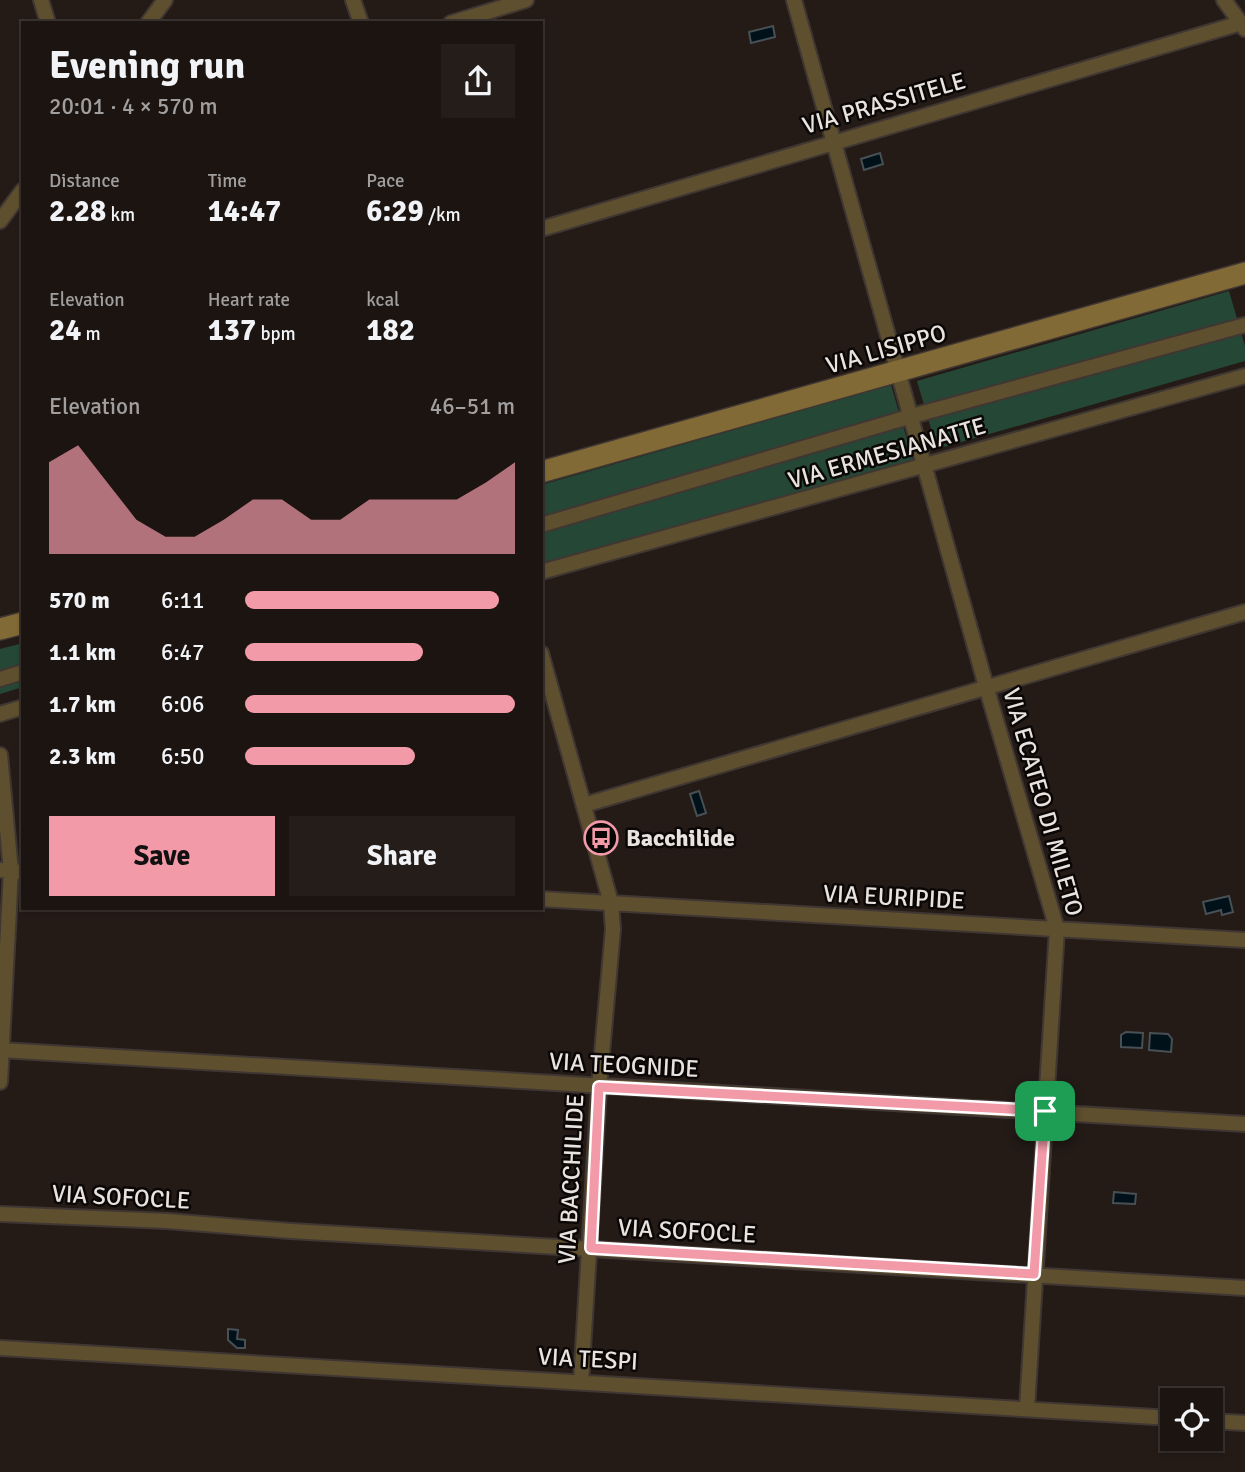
<!DOCTYPE html>
<meta charset="utf-8">
<style>
:root{--surface:#1b1411;--page:#241d1a;--text:#f1f3f6;--muted:#a09e9f;--line:#393331;--accent:#f39aa9}
body{margin:0;font-family:Signika,sans-serif;background:var(--page);color:var(--text);height:100vh;display:flex;flex-direction:column;font-size:26px;white-space:nowrap}
*{box-sizing:border-box;margin:0}
p{font-size:23px;color:var(--muted)}
.icon{flex:none;width:38px;height:38px;fill:none;stroke:currentColor;stroke-width:2;stroke-linecap:round;stroke-linejoin:round}
.map{position:relative;flex:1;overflow:hidden}
.details{position:absolute;left:21px;top:21px;width:522px;height:889px;display:flex;flex-direction:column;background:var(--surface);border-radius:0px;box-shadow:0 2px 5px #0004,0 0 0 2px var(--line)}
.details>*{flex:none}
.controls{position:absolute;left:1160px;top:1388px;display:grid;gap:14px}
.controls a{display:grid;place-items:center;width:63px;height:63px;border-radius:0px;background:var(--surface);box-shadow:0 2px 5px #0004,0 0 0 2px var(--line);font-size:35px}
.pin{position:absolute;display:grid;place-items:center;width:60px;height:60px;color:#fff;margin:-30px;border-radius:14px;box-shadow:0 4px 10px #0006}
.round{display:grid;place-items:center;flex:none;width:74px;height:74px;border-radius:0px;background:var(--page)}
.headline{display:flex;align-items:center;justify-content:space-between;height:119px;padding:0 28px}
h1{font-size:38px;font-weight:800;line-height:52px}
.figures{display:grid;grid-template-columns:repeat(3,1fr);gap:10px;height:119px;padding:7px 28px}
.figures div{display:grid;align-content:center}
.figures b{font-size:30px;font-weight:800}
.figures small{font-size:19px;font-weight:400}
.figures p{font-size:19px}
.chart{height:196px;padding:14px 28px}
.chart p{display:flex;justify-content:space-between}
.chart svg{width:100%;height:126px;margin-top:7px;fill:var(--accent);opacity:.7}
.action{display:flex;gap:14px;margin-top:auto;padding:14px 28px}
.action a{flex:1;height:80px;border-radius:0px;background:var(--accent);color:#111;font-size:28px;font-weight:800;line-height:80px;text-align:center}
.action a+a{background:var(--page);color:var(--text)}
ul{padding:0 28px;list-style:none;font-size:23px}
li{display:grid;grid-template-columns:112px 84px 1fr;align-items:center;height:52px}
li i{height:18px;border-radius:9px;background:var(--accent)}
.map>svg:first-child{display:block}
</style>
<div class="map">
<svg width="1245" height="1472" viewBox="0 0 1245 1472">
<rect width="100%" height="100%" fill="#241b17"/>
<path fill="#254736" d="M1229 291 1245 346V361L937 449 917 381Z
M891 385 913 460 541 567V485Z
M23 643V687L0 694V649Z"/>
<path fill="#011119" stroke="#475055" stroke-width="2" d="M773 26 775 37 751 43 749 32Z
M880 153 883 164 864 170 861 159Z
M699 791 706 813 697 816 690 794Z
M1229 896 1233 912 1222 915 1221 910 1206 914 1203 902Z
M1126 1032 1143 1033 1142 1048 1121 1047V1035Z
M1150 1033 1168 1034 1172 1039 1171 1052 1149 1050Z
M1114 1192 1136 1194 1135 1204 1113 1203Z
M228 1329 238 1330 237 1339 245 1340V1348H237L228 1340Z"/>
<g fill="none" stroke-linecap="round" stroke-linejoin="round">
<defs>
<path id="street" d="M41 0 48 23
M353 0 361 23
M794 0 986 686 1057 929 1027 1408
M1224 0 1245 29
M148 23 165 0
M451 23 526 0
M0 221 23 190
M541 229 1241 23
M541 525 912 416 1245 325
M541 572 1245 376
M541 653 611 903 613 929 599 1087 581 1382
M0 679 23 672
M0 714 23 707
M0 755 11 871 0 1082
M584 805 1245 612
M0 870 23 872
M541 899 1245 940
M0 1050 1245 1124
M0 1214 167 1221 291 1231 1245 1288
M0 1348 1172 1418
M1211 1421 1245 1423"/>
<path id="secondary" d="M541 472 1245 273
M0 629 23 623"/>
</defs>
<use href="#street" stroke="#403733" stroke-width="18"/>
<use href="#secondary" stroke="#403733" stroke-width="24"/>
<use href="#street" stroke="#5e4f2f" stroke-width="14"/>
<use href="#secondary" stroke="#826a36" stroke-width="21"/>
</g>
<g fill="none" stroke-linecap="round" stroke-linejoin="round">
<defs>
<path id="route" d="M599 1087 1045 1111 1034 1274 591 1248Z"/>
</defs>
<use href="#route" stroke="#fff" stroke-width="14"/>
<use href="#route" stroke="#f39aa9" stroke-width="9"/>
</g>
<defs>
<symbol id="bus-ring" viewBox="-11 -11 22 22"><circle r="9.5" fill="#0a0706" stroke="#f39aa9" stroke-width="1.5"/><path d="M-5-6H5V4H4V6H2V4H-2V6H-4V4H-5ZM-3.5-4V0h7V-4ZM-3.5 1.2v1.5H-2V1.2ZM2 1.2v1.5H3.5V1.2Z" fill="#f39aa9"/></symbol>
</defs>
<g fill-rule="evenodd">
<use href="#bus-ring" x="582" y="819" width="38" height="38"/>
</g>
<g text-anchor="middle" dominant-baseline="central" stroke-width="5" stroke-linejoin="round" paint-order="stroke">
<g font-size="24" fill="#e9e3e0" stroke="#0a0706">
<text transform="translate(884 103) rotate(-16)">VIA PRASSITELE</text>
<text transform="translate(886 349) rotate(-16)">VIA LISIPPO</text>
<text transform="translate(887 453) rotate(-16)">VIA ERMESIANATTE</text>
<text transform="translate(1043 802) rotate(74)">VIA ECATEO DI MILETO</text>
<text transform="translate(894 897) rotate(3)">VIA EURIPIDE</text>
<text transform="translate(624 1065) rotate(3)">VIA TEOGNIDE</text>
<text transform="translate(571 1179) rotate(-87)">VIA BACCHILIDE</text>
<text transform="translate(121 1197) rotate(3)">VIA SOFOCLE</text>
<text transform="translate(687 1231) rotate(3)">VIA SOFOCLE</text>
<text transform="translate(588 1359) rotate(3)">VIA TESPI</text>
</g>
<g font-size="24" font-weight="bold" fill="#e9e3e0" stroke="#0a0706" text-anchor="start">
<text x="626" y="838">Bacchilide</text>
</g>
</g>
</svg>
<div class="controls">
<a><svg class="icon" aria-label="locate" viewBox="0 0 24 24"><circle cx="12" cy="12" r="6"/><path d="M12 2v4M12 18v4M2 12h4M18 12h4"/></svg></a>
</div>
<div class="pin" style="left:1045px;top:1111px;background:#1e9e55"><svg class="icon" aria-label="arrive" viewBox="0 0 24 24"><path d="M6 21V4h12l-3 4 3 4H6"/></svg></div>
<section class="details">
<div class="headline"><div><h1>Evening run</h1><p>20:01 · 4 × 570 m</p></div><a class="round"><svg class="icon" aria-label="share" viewBox="0 0 24 24"><path d="M12 15V3M7 8l5-5 5 5M5 13v7h14v-7"/></svg></a></div>
<div class="figures">
<div><p>Distance</p><b>2.28<small> km</small></b></div>
<div><p>Time</p><b>14:47</b></div>
<div><p>Pace</p><b>6:29<small> /km</small></b></div>
</div>
<div class="figures">
<div><p>Elevation</p><b>24<small> m</small></b></div>
<div><p>Heart rate</p><b>137<small> bpm</small></b></div>
<div><p>kcal</p><b>182</b></div>
</div>
<div class="chart"><p><span>Elevation</span>46–51 m</p>
<svg viewBox="0 0 160 44" preserveAspectRatio="none"><path d="M0 44V12L10 6L20 19L30 32L40 38L50 38L60 32L70 25L80 25L90 32L100 32L110 25L120 25L130 25L140 25L150 19L160 12V44z"/></svg>
</div>
<ul>
<li><b>570 m</b>6:11<i style="width:94%"></i></li>
<li><b>1.1 km</b>6:47<i style="width:66%"></i></li>
<li><b>1.7 km</b>6:06<i style="width:100%"></i></li>
<li><b>2.3 km</b>6:50<i style="width:63%"></i></li>
</ul>
<div class="action"><a>Save</a><a>Share</a></div>
</section>
</div>
